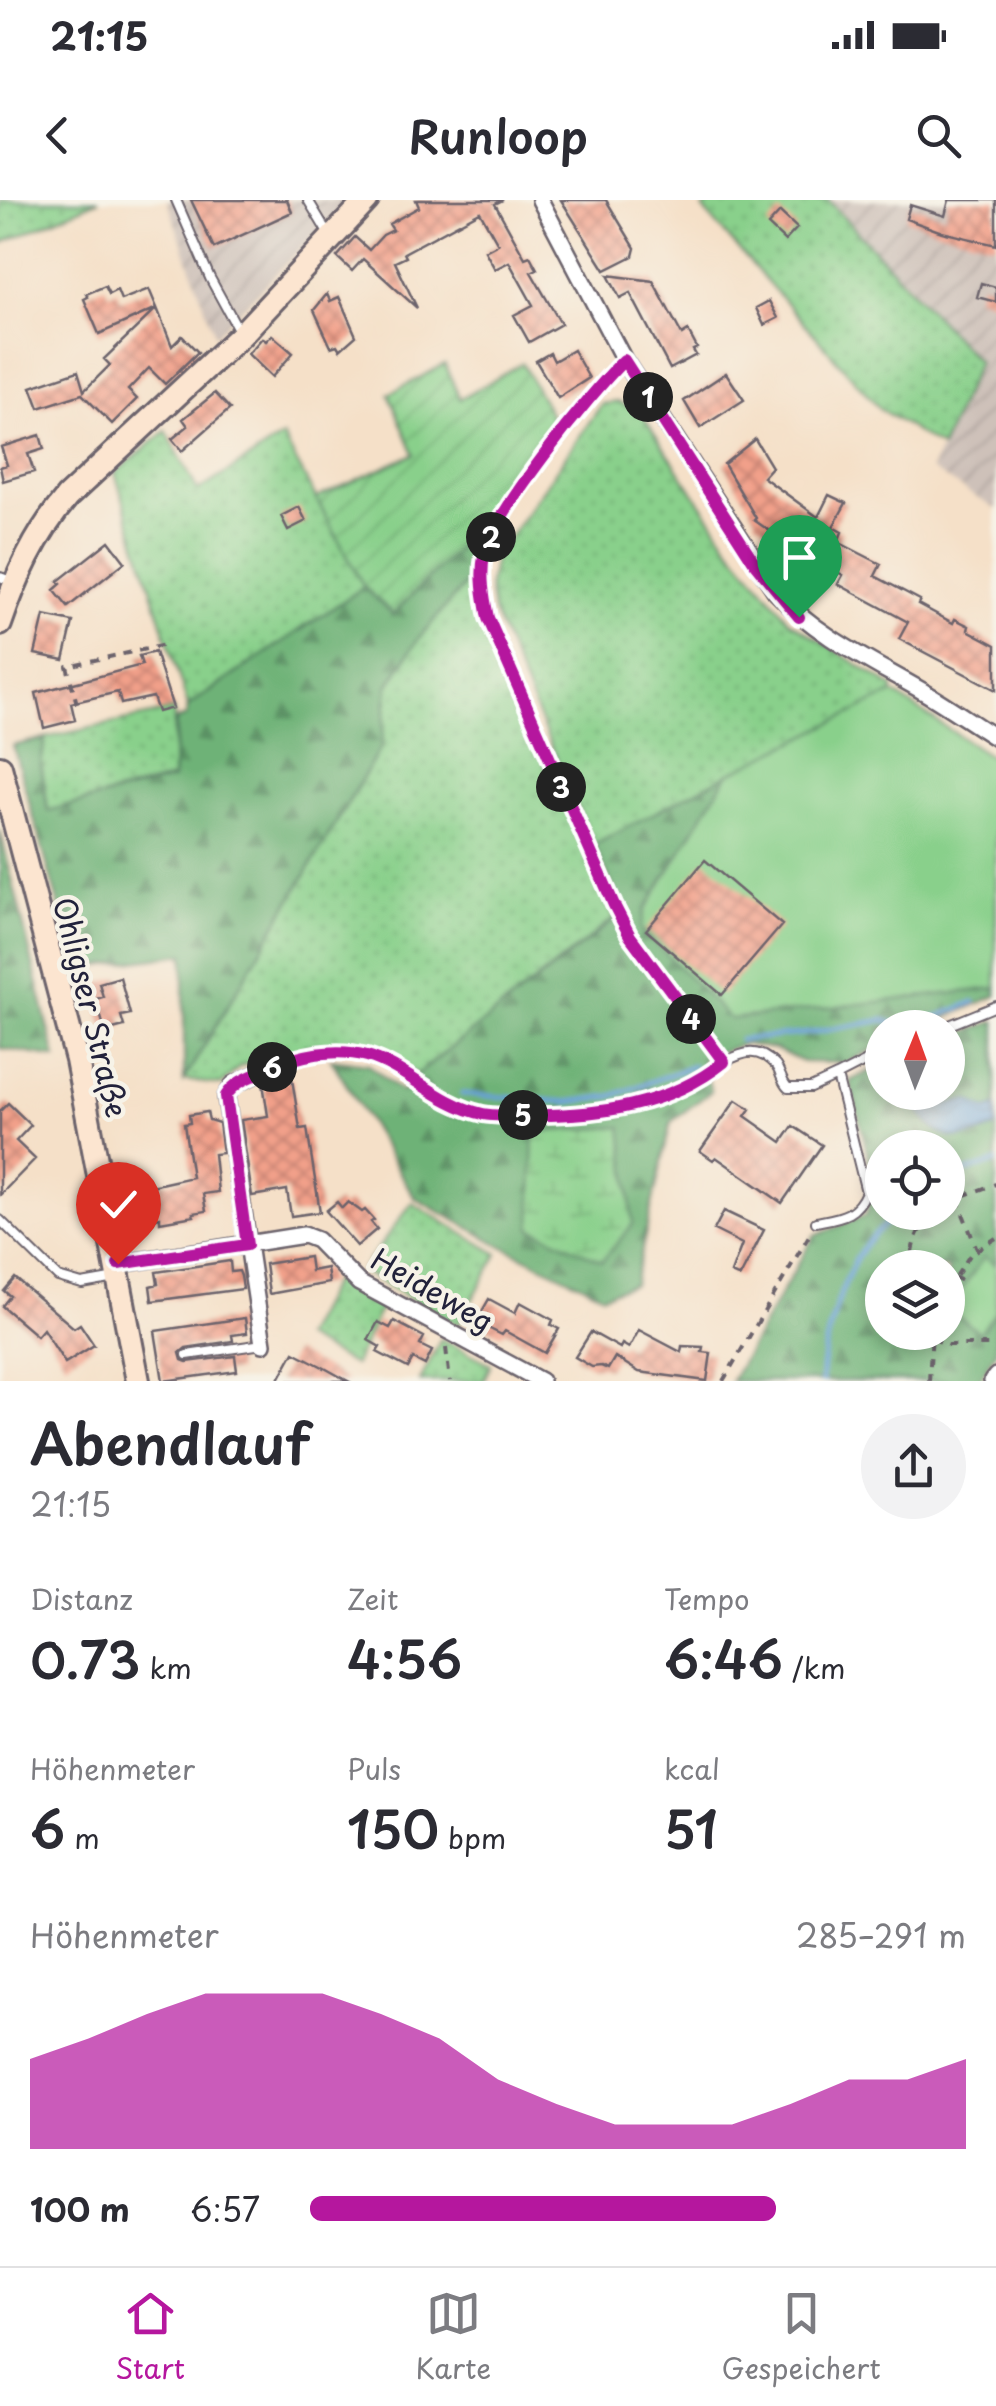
<!DOCTYPE html>
<html lang="de">
<meta charset="utf-8">
<style>
:root{--surface:#fff;--page:#f2f2f3;--text:#2b2b33;--muted:#7c7c81;--line:#e1e1e2;--accent:#b5179e}
body{margin:0;font-family:"Playpen Sans",sans-serif;background:var(--page);color:var(--text);height:100vh;display:flex;flex-direction:column;font-size:38px;white-space:nowrap}
*{box-sizing:border-box;margin:0}
p{font-size:32px;color:var(--muted)}
.icon{flex:none;width:55px;height:55px;fill:none;stroke:currentColor;stroke-width:2;stroke-linecap:round;stroke-linejoin:round}
.map{position:relative;height:1181px;overflow:hidden}
.details{display:flex;flex-direction:column;background:var(--surface);flex:1}
.details>*{flex:none}
.needle{width:65px;rotate:1deg}
.controls{position:absolute;left:865px;top:810px;display:grid;gap:20px}
.controls a{display:grid;place-items:center;width:100px;height:100px;border-radius:50%;background:var(--surface);box-shadow:0 5px 15px #0003;font-size:50px}
.pin{position:absolute;display:grid;place-items:center;width:85px;height:85px;color:#fff;margin:-102px -42px;border-radius:50% 50% 50% 0;rotate:-45deg;box-shadow:0 0 10px #0007}
.pin .icon{rotate:45deg}
.km{position:absolute;width:50px;height:50px;margin:-25px;border-radius:50%;background:#222;color:#fff;font-size:28px;line-height:50px;text-align:center}
.round{display:grid;place-items:center;flex:none;width:105px;height:105px;border-radius:52px;background:var(--page)}
.head{display:flex;align-items:center;justify-content:space-between;height:170px;padding:0 30px}
h1{font-size:55px;font-weight:600;line-height:75px}
.stats{display:grid;grid-template-columns:repeat(3,1fr);gap:15px;height:170px;padding:10px 30px}
.stats div{display:grid;align-content:center}
.stats b{font-size:50px;font-weight:600}
.stats small{font-size:28px;font-weight:400}
.stats p{font-size:28px}
.chart{height:280px;padding:20px 30px}
.chart p{display:flex;justify-content:space-between}
.chart svg{width:100%;height:180px;margin-top:10px;fill:var(--accent);opacity:.7}
ul{padding:0 30px;list-style:none;font-size:32px}
li{display:grid;grid-template-columns:160px 120px 1fr;align-items:center;height:75px}
li i{height:25px;border-radius:12px;background:var(--accent)}
.status{display:flex;justify-content:space-between;align-items:center;height:70px;padding:0 50px;background:var(--surface);direction:ltr}
.status svg{height:28px;fill:currentColor}
header{display:flex;justify-content:space-between;align-items:center;height:130px;padding:0 30px;background:var(--surface);font-size:45px;font-weight:600}
.tab-bar{display:flex;justify-content:space-around;align-items:center;height:140px;border-top:2px solid var(--line);background:var(--surface);font-size:28px;color:var(--muted)}
.tab-bar a{display:grid;justify-items:center;gap:5px}
.tab-bar .active{color:var(--accent)}
.map>svg:first-child{display:block}
</style>
<div class="status"><b>21:15</b><svg viewBox="0 0 49 12"><path d="M0 12V9h3v3zM5 12V6h3v6zM10 12V3h3v9zM15 12V0h3v12zM26 1h20v11H26zM47 4h2v5h-2z"/></svg></div>
<header><svg class="icon" aria-label="back" viewBox="0 0 24 24"><path d="M15 5l-7 7 7 7"/></svg>Runloop<svg class="icon" aria-label="search" viewBox="0 0 24 24"><circle cx="10" cy="10" r="6"/><path d="M15 15l6 6"/></svg></header>
<div class="map">
<svg width="996" height="1181" viewBox="0 0 996 1181">
<defs>
<pattern id="industrial-furrows" width="10" height="10" patternUnits="userSpaceOnUse" patternTransform="scale(2.5)"><rect width="10" height="10" fill="#cec1b9"/><path d="M-1 1l2-2M0 10L10 0M9 11l2-2" fill="none" stroke="#b1a6a0"/></pattern>
<pattern id="grass-dots" width="8" height="8" patternUnits="userSpaceOnUse" patternTransform="scale(2.5)"><rect width="8" height="8" fill="#89d08b"/><path d="M2 2h.1M6 6h.1" fill="none" stroke="#76b279" stroke-width="1.8" stroke-linecap="round"/></pattern>
<pattern id="forest-firs" width="22" height="20" patternUnits="userSpaceOnUse" patternTransform="scale(2.5)"><rect width="22" height="20" fill="#6eb277"/><path d="M5 1l3.5 6h-7zM16 11l3.5 6h-7z" fill="#5a9063"/></pattern>
<pattern id="wetland-marsh" width="20" height="14" patternUnits="userSpaceOnUse" patternTransform="scale(2.5)"><rect width="20" height="14" fill="#89d08b"/><path d="M1 5h8M5 5V1M11 12h8M15 12V8" fill="none" stroke="#76b279"/></pattern>
<pattern id="garden-furrows" width="10" height="10" patternUnits="userSpaceOnUse" patternTransform="scale(2.5)"><rect width="10" height="10" fill="#89d08b"/><path d="M-1 1l2-2M0 10L10 0M9 11l2-2" fill="none" stroke="#76b279"/></pattern>
<pattern id="water-waves" width="16" height="10" patternUnits="userSpaceOnUse" patternTransform="scale(2.5)"><rect width="16" height="10" fill="#68a0d7"/><path d="M0 5q4-4 8 0t8 0" fill="none" stroke="#5582b0"/></pattern>
<pattern id="building-cross-hatch" width="8" height="8" patternUnits="userSpaceOnUse" patternTransform="scale(2.5)"><rect width="8" height="8" fill="#f2a08a"/><path d="M0 0l8 8M0 8l8-8" fill="none" stroke="#c48272"/></pattern>
</defs>
<rect width="100%" height="100%" fill="#f7f3e8"/>
<filter id="ink" filterUnits="userSpaceOnUse"><feTurbulence type="fractalNoise" baseFrequency=".01" numOctaves="2"/><feDisplacementMap in="SourceGraphic" scale="20" xChannelSelector="R" yChannelSelector="G"/><feConvolveMatrix kernelMatrix="1 2 1 2 8 2 1 2 1" color-interpolation-filters="sRGB"/></filter>
<filter id="wash" filterUnits="userSpaceOnUse"><feTurbulence type="fractalNoise" baseFrequency=".0048" numOctaves="4" result="noise"/><feDisplacementMap in="SourceGraphic" scale="40" xChannelSelector="R" yChannelSelector="G"/><feGaussianBlur stdDeviation="2.25" result="paint"/><feColorMatrix in="noise" values="0 0 0 0 0 0 0 0 0 0 0 0 0 0 0 0 0 1.4 0 .05"/><feComposite in="paint" operator="in"/></filter>
<g filter="url(#wash)">
<rect width="100%" height="100%" fill="#f5e0c8"/>
<path fill="url(#industrial-furrows)" d="M167 0H348L215 135Z
M828 0H996V309L931 270 978 162Z"/>
<path fill="url(#grass-dots)" stroke="#567963" stroke-width="2.5" d="M0 0H99L0 44Z
M712 0H828L978 162 941 248 880 209 703 9Z
M618 202 639 210 731 349 790 421 893 487V493L594 645 493 412 489 384 495 358 602 204Z
M166 231 198 291 283 237 364 387 188 506 115 273Z
M476 371 481 418 492 446 615 718 418 874 400 869 366 850 316 844 240 866 221 885 184 880 381 547 388 486 418 439Z
M174 510 173 578 48 611 41 564 45 538Z
M412 1003 498 1054 458 1125 361 1071Z
M336 1076 347 1088 381 1107 354 1165 303 1138Z
M441 1139 491 1164 483 1181H420Z"/>
<path fill="url(#forest-firs)" stroke="#486a59" stroke-width="2.5" fill-rule="evenodd" d="M472 334 476 371 418 439 388 486 381 547 184 880V754L77 769 13 546 45 538 41 564 48 611 173 579 176 520 186 516 188 506 364 387 393 414Z
M728 574 645 710 730 818 996 788V796L925 827 882 828V846L845 863 803 862 775 849 744 844 701 858 711 891 671 922 634 1084 603 1095 502 1046 415 998 331 859 368 864 402 892 418 874 624 712 594 645Z
M0 630 56 858 0 848Z
M996 821V1151L979 1181H731L814 1036 866 1015 874 982 850 881 882 865V892H948V838ZM882 948H948V1012H882ZM882 1068H948V1132H882Z"/>
<path fill="url(#wetland-marsh)" stroke="#567963" stroke-width="2.5" d="M622 927 633 1024 602 1061 531 1028 534 932Z"/>
<path fill="url(#garden-furrows)" stroke="#567963" stroke-width="2.5" d="M522 163 557 226 472 334 393 414 364 387 316 298 414 254 389 194 445 164 460 199Z"/>
<path fill="#89d08b" stroke="#567963" stroke-width="2.5" d="M893 493 996 560V609L992 615 996 618V788L730 819 641 729 645 710 728 574Z
M984 1057 996 1065V1111L980 1133 948 1109Z"/>
<path fill="url(#water-waves)" stroke="#456189" stroke-width="2.5" d="M968 900 987 910 996 907V927C960 942 941 945 918 910L924 902 947 905Z"/>
<g fill="none" stroke-linecap="round" stroke-linejoin="round">
<path stroke="#68a0d7" stroke-width="5" d="M909 828 974 802
M740 840 810 833 884 820 908 828
M462 894 568 902 612 896 693 866
M948 978 996 962
M822 1181C821 1145 843 1077 864 1046 873 1034 887 1023 897 1012"/>
</g>
<g id="blocks">
<path fill="url(#building-cross-hatch)" d="M191 0H287L292 12 214 48Z
M416 0H503L495 4 525 58 530 56 537 69 531 72 561 124 529 142 514 115 533 105 509 62 495 69 485 51 498 44 480 12 404 53 406 57 395 62 417 108 363 59 352 71 337 57 355 37 369 50 383 35 393 30 389 24 419 7Z
M561 0H606L635 48 633 56 605 70Z
M949 0H996V45L942 32 906 19 910 5 945 16Z
M780 12 797 28 785 41 768 25Z
M608 75 653 81 682 135 688 131 697 148 693 150 696 155 670 169 630 93 620 98Z
M981 83 996 87V102L977 97Z
M105 86 109 94 117 90 121 100 149 89 157 108 99 134 84 99 88 97 86 94Z
M327 94 330 101 339 97 356 136 340 150 337 145 331 147 314 110Z
M769 101 778 118 764 125 756 108Z
M157 108 172 146 182 136 198 152 165 184 149 168 128 190 137 199 112 224 82 194 39 208 31 187 78 171 84 191 110 165 104 159Z
M272 135 293 153 272 177 248 154 262 138 266 141Z
M573 150 589 178 558 198 536 161 550 153 554 161Z
M726 173 744 200 700 228 684 201Z
M215 193 230 209 182 251 172 239 188 226 183 219Z
M40 235 44 249 28 254 34 272 3 281 0 267 7 265 1 247Z
M755 239 772 267 763 277 818 317 829 295 846 303 833 327 842 332 838 342 881 364 875 376 920 400 918 404 953 423 955 419 969 426 968 430 996 445V490L899 439 908 422 838 384 843 375 799 352 791 367 788 365 781 376 778 375 768 359 781 339 754 320 756 318 724 264Z
M299 307 306 321 288 330 281 316Z
M109 341 125 362 68 407 54 390 61 384 58 381Z
M44 416 73 422 64 460 35 454Z
M155 452 173 508 158 512 153 497 121 504 118 492 71 503 75 520 44 528 36 493 142 465 139 456Z
M705 660 782 725 722 795 646 730Z
M120 777 130 814 121 816 124 826 105 831 96 799 103 797 99 783Z
M292 879 300 929 307 928 320 1012 291 1016 287 990 252 996 241 920 268 916 263 883Z
M736 900 750 909 745 916 782 942 793 926 822 945 782 1003 716 957 713 960 700 951Z
M8 903 31 925 16 941 35 959 0 995V911Z
M207 912 209 920 219 923 223 953 214 954 218 992 203 994 206 1011 193 1013 194 1016 160 1022V1017L147 1020 142 988 192 977 184 924 190 923 189 915Z
M337 1002 342 1008 348 1002 362 1012 365 1010 374 1020 371 1022 377 1029 357 1046 326 1011Z
M724 1011 764 1030 740 1077 731 1073 742 1044 714 1030Z
M309 1057 311 1071 327 1068 329 1083 269 1094 265 1064Z
M230 1061 231 1072 239 1071 241 1076 243 1089 152 1101 150 1086 158 1084 156 1072Z
M15 1078 74 1128 80 1124 94 1145 65 1163 43 1129 37 1136 2 1106 10 1096 4 1091Z
M489 1099 515 1113 520 1102 553 1120 551 1125 559 1129 545 1153 505 1131 502 1135 476 1122Z
M245 1118 247 1133 232 1135 233 1141 186 1148 180 1153 182 1160 187 1162 235 1156 237 1171 163 1181 155 1131Z
M394 1121 424 1137 420 1145 432 1151 425 1165 413 1159 408 1168 377 1152 380 1147 368 1140 378 1122 390 1128Z
M639 1130 681 1152 682 1146 703 1147 702 1152 711 1153 707 1181 639 1172 615 1157 608 1169 601 1166 592 1167 575 1157 591 1132 620 1148 622 1144 629 1148Z
M294 1152 321 1166 348 1181H278Z"/>
</g>
</g>
<g filter="url(#ink)">
<use href="#blocks" fill-opacity="0" stroke="#6c646c" stroke-width="2.5"/>
<g fill="none" stroke-linecap="round" stroke-linejoin="round">
<defs>
<path id="service" d="M176 0 210 78 239 131
M308 0 329 35
M0 377 14 382
M942 828 996 806
M724 862C744 852 758 846 776 866 781 873 781 881 788 888H811L837 876 866 992C856 1016 841 1017 816 1022
M837 876 882 853
M0 1020 58 1077 82 1084 116 1078
M187 1155 263 1144"/>
<path id="minor" d="M540 0 624 160 776 392C818 437 871 461 924 492 948 506 972 523 996 538
M119 1064 304 1035 317 1040 359 1083 541 1181
M263 1144 226 897 233 885 286 860
M992 1181 996 1176"/>
<path id="secondary" d="M0 424C16 377 35 335 67 297L241 135 367 0
M0 567 77 860 138 1181"/>
</defs>
<use href="#service" stroke="#6c646c" stroke-width="12"/>
<use href="#minor" stroke="#6c646c" stroke-width="20"/>
<use href="#secondary" stroke="#6c646c" stroke-width="28"/>
<path stroke="#6c646c" stroke-width="4" stroke-dasharray="8 8" stroke-linecap="butt" d="M614 170C583 201 492 317 484 356 480 377 484 397 487 418L613 705 630 736 717 854
M77 504 67 466 165 445
M302 857C380 840 388 879 449 902 460 907 473 913 485 914 547 924 664 910 713 871
M957 999 977 1049
M948 1001 996 984
M911 1068C910 1047 918 1026 934 1012
M954 1077 966 1083
M948 1089 970 1055 996 1038
M918 1132 948 1145H996
M446 1148 450 1181
M723 1181 810 1034
M929 1181 932 1132"/>
<use href="#service" stroke="#fff" stroke-width="8"/>
<use href="#minor" stroke="#fff" stroke-width="15"/>
<use href="#secondary" stroke="#fce5d0" stroke-width="22"/>
</g>
</g>
<g fill="none" stroke-linecap="round" stroke-linejoin="round" filter="url(#ink)">
<defs>
<path id="route" d="M118 1064 247 1045 226 896C236 880 253 876 270 868 298 855 335 847 367 856 406 867 437 904 483 914 497 917 514 915 529 915 597 916 669 906 724 862L630 736 614 705 488 418C484 397 480 377 484 356 493 313 590 194 624 160L756 365 799 417"/>
</defs>
<use href="#route" stroke="#fff" stroke-width="20"/>
<use href="#route" stroke="#b5179e" stroke-width="12"/>
</g>
<g text-anchor="middle" dominant-baseline="central" stroke-width="9" stroke-linejoin="round" paint-order="stroke">
<g font-size="30" fill="#22223b" stroke="#f7f3e8">
<text transform="translate(92 807) rotate(76)">Ohligser Straße</text>
<text transform="translate(433 1089) rotate(30)">Heideweg</text>
</g>
</g>
</svg>
<div class="controls">
<a><svg class="needle" viewBox="-14 -14 28 28"><path d="M0-13l5 13h-10z" fill="#e53935"/><path d="M0 13l5-13h-10z" fill="#7c7c81"/></svg></a>
<a><svg class="icon" aria-label="locate" viewBox="0 0 24 24"><circle cx="12" cy="12" r="6"/><path d="M12 2v4M12 18v4M2 12h4M18 12h4"/></svg></a>
<a><svg class="icon" aria-label="layers" viewBox="0 0 24 24"><path d="M12 4l9 5-9 5-9-5zM3 14l9 5 9-5"/></svg></a>
</div>
<div class="pin" style="left:799px;top:417px;background:#1e9e55"><svg class="icon" aria-label="arrive" viewBox="0 0 24 24"><path d="M6 21V4h12l-3 4 3 4H6"/></svg></div>
<div class="pin" style="left:118px;top:1064px;background:#d93025"><svg class="icon" aria-label="check" viewBox="0 0 24 24"><path d="M5 12l5 5 9-10"/></svg></div>
<b class="km" style="left:648px;top:197px">1</b>
<b class="km" style="left:491px;top:337px">2</b>
<b class="km" style="left:561px;top:587px">3</b>
<b class="km" style="left:691px;top:819px">4</b>
<b class="km" style="left:523px;top:915px">5</b>
<b class="km" style="left:272px;top:867px">6</b>
</div>
<section class="details">
<div class="head"><div><h1>Abendlauf</h1><p>21:15</p></div><a class="round"><svg class="icon" aria-label="share" viewBox="0 0 24 24"><path d="M12 15V3M7 8l5-5 5 5M5 13v7h14v-7"/></svg></a></div>
<div class="stats">
<div><p>Distanz</p><b>0.73<small> km</small></b></div>
<div><p>Zeit</p><b>4:56</b></div>
<div><p>Tempo</p><b>6:46<small> /km</small></b></div>
</div>
<div class="stats">
<div><p>Höhenmeter</p><b>6<small> m</small></b></div>
<div><p>Puls</p><b>150<small> bpm</small></b></div>
<div><p>kcal</p><b>51</b></div>
</div>
<div class="chart"><p><span>Höhenmeter</span>285–291 m</p>
<svg viewBox="0 0 160 44" preserveAspectRatio="none"><path d="M0 44V22L10 17L20 11L30 6L40 6L50 6L60 11L70 17L80 27L90 33L100 38L110 38L120 38L130 33L140 27L150 27L160 22V44z"/></svg>
</div>
<ul>
<li><b>100 m</b>6:57<i style="width:71%"></i></li>
</ul>
</section>
<nav class="tab-bar">
<a class="active"><svg class="icon" aria-label="home" viewBox="0 0 24 24"><path d="M3 11l9-7 9 7M6 9v11h12V9"/></svg>Start</a>
<a><svg class="icon" aria-label="map" viewBox="0 0 24 24"><path d="M3 6l6-2 6 2 6-2v14l-6 2-6-2-6 2zM9 4v14M15 6v14"/></svg>Karte</a>
<a><svg class="icon" aria-label="saved" viewBox="0 0 24 24"><path d="M7 4h10v16l-5-4-5 4z"/></svg>Gespeichert</a>
</nav>
